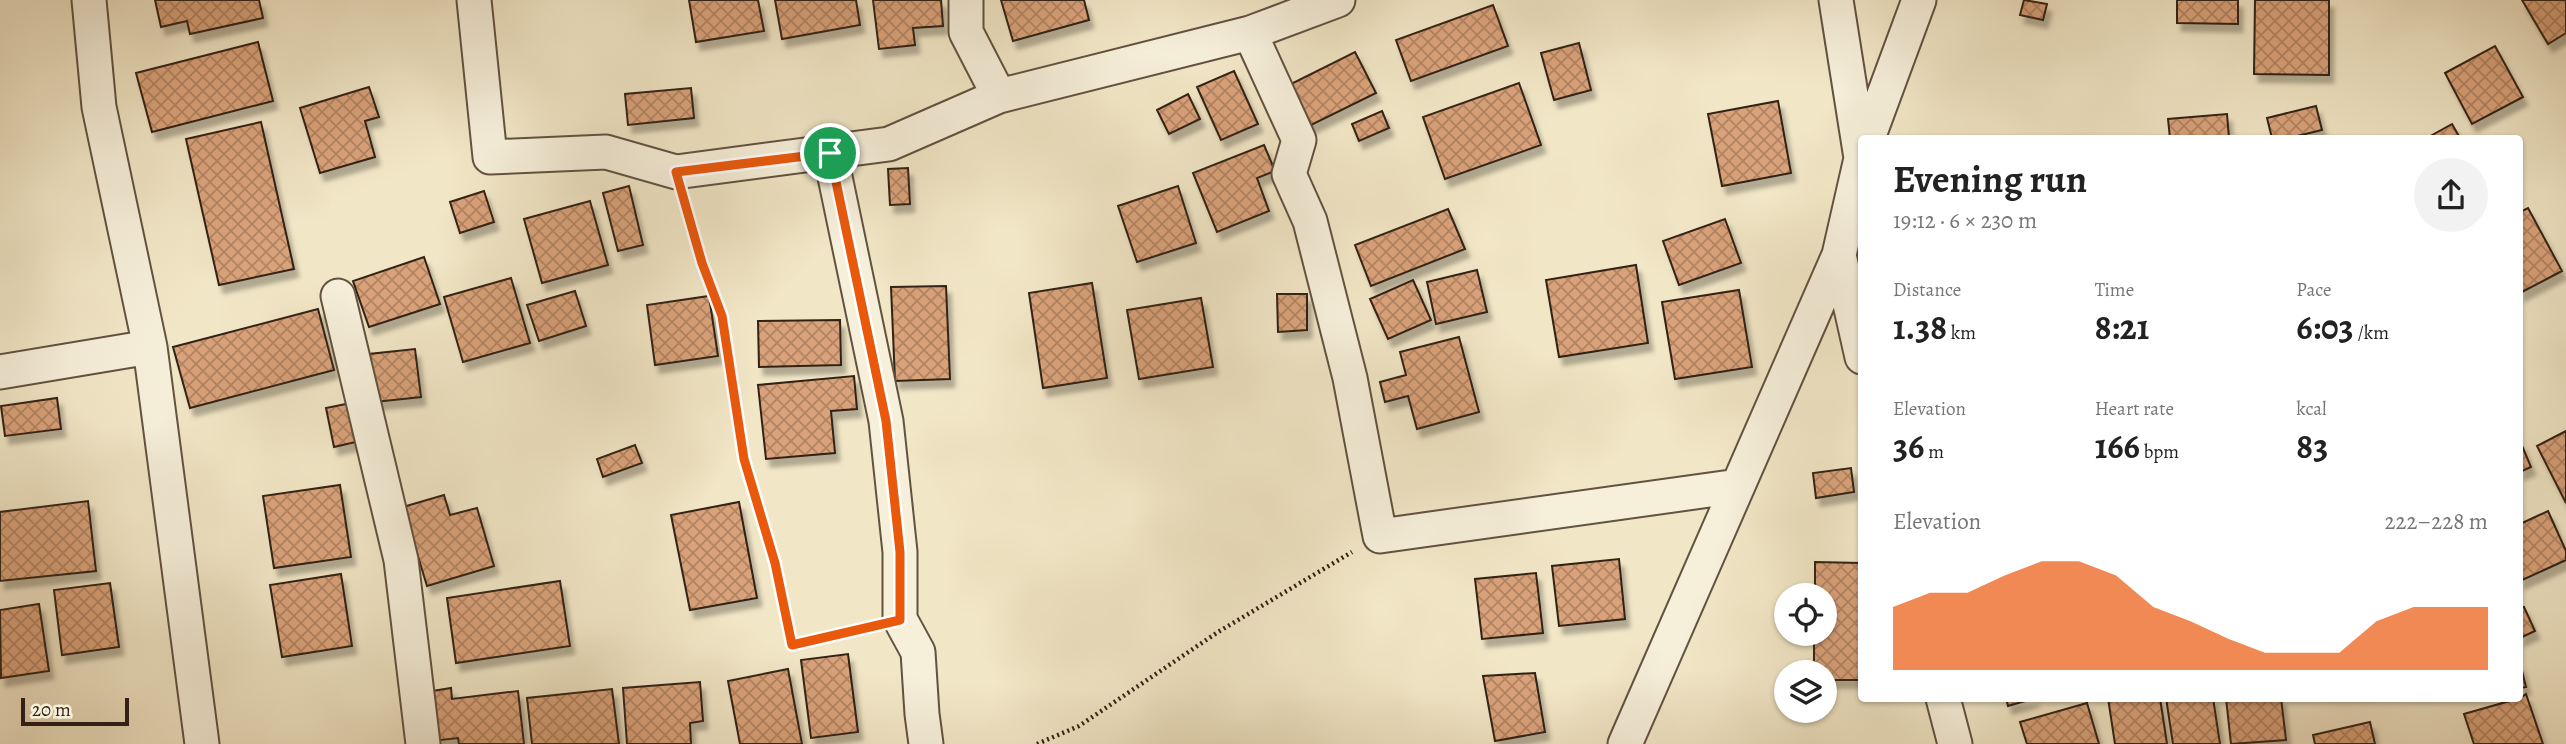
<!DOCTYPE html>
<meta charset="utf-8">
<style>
:root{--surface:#fff;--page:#f2f2f2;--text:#222;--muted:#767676;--accent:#ea580c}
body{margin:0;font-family:Alegreya,serif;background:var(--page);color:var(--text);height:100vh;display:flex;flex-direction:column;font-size:26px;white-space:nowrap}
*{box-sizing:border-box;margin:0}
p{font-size:23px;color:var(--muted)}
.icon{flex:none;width:38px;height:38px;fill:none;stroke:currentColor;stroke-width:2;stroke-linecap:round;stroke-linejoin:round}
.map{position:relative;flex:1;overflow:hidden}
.panel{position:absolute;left:1858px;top:135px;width:665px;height:567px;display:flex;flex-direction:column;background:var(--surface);border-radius:7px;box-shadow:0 2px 5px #0004}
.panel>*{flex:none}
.tools{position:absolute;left:1774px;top:583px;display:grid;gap:14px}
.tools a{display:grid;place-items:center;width:63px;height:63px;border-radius:50%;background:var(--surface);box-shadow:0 2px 5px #0004;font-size:35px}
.scale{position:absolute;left:21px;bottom:18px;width:108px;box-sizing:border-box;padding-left:7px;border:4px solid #322114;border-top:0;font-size:19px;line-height:24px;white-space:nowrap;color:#322114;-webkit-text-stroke:5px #f6efda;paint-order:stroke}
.pin{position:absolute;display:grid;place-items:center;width:60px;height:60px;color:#fff;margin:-30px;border:4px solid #fff;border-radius:50%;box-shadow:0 2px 7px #0007}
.round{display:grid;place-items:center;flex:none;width:74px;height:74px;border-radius:37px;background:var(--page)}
.headline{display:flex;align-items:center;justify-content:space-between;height:119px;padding:0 35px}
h1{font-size:38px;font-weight:700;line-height:52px}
.metrics{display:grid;grid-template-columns:repeat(3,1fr);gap:10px;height:119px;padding:7px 35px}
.metrics div{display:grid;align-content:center}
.metrics b{font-size:35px;font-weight:700}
.metrics small{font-size:19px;font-weight:400}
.metrics p{font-size:19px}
.chart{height:196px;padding:14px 35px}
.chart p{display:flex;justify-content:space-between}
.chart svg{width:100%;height:126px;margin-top:7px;fill:var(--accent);opacity:.7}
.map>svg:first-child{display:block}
</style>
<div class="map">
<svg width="2566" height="744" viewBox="0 0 2566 744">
<defs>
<pattern id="building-cross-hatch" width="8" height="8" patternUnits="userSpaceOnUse" patternTransform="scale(1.75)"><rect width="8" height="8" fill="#daa27a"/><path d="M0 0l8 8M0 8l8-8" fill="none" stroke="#b18463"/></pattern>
<filter id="shadow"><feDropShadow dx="4.5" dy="8" stdDeviation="2" flood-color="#0004"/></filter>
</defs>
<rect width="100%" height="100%" fill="#f1e6c6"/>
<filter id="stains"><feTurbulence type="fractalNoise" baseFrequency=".00286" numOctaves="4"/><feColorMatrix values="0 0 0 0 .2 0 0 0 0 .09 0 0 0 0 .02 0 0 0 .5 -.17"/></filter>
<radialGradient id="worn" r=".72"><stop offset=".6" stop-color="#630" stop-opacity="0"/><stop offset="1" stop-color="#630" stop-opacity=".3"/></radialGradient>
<path fill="url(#building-cross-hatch)" stroke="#322114" stroke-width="2" filter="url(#shadow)" d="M155 0H259L263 18 190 34 187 21 161 27Z
M689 0H758L764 31 696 42Z
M775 0H856L860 25 782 39Z
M873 0H941L943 26 913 28 915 45 879 49Z
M1001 0H1084L1089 20 1013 41Z
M2024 0 2047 4 2043 20 2020 15Z
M2177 0H2238V24L2177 23Z
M2255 0H2329V75L2254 74Z
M2522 0H2566V33L2548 44Z
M1493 5 1508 46 1411 81 1396 40Z
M258 42 273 101 152 132 136 73Z
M1579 43 1591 90 1554 100 1541 53Z
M2495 46 2523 97 2472 124 2445 73Z
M1355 52 1376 93 1303 129 1283 88Z
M1234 71 1258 124 1221 140 1197 87Z
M1519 83 1541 145 1445 179 1423 117Z
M369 87 379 117 365 121 375 157 320 173 300 108Z
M691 88 694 118 628 125 625 94Z
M1188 94 1200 119 1169 134 1157 110Z
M1778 101 1791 173 1722 186 1708 114Z
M2316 106 2322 130 2289 138H2272L2267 118Z
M1382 111 1389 128 1359 141 1352 124Z
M2227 114 2229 138H2170L2168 119Z
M261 122 294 269 219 285 186 139Z
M2452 124 2460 138H2427Z
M1264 145 1275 171 1257 178 1269 211 1217 232 1193 173Z
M908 168 910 204 890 205 888 169Z
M629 186 643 245 618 251 603 193Z
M1178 186 1196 243 1137 262 1118 206Z
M484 191 494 222 460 233 450 202Z
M590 201 608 265 542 283 524 219Z
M2528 208 2562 271 2520 293V212Z
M1448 209 1465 249 1371 286 1355 245Z
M1725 219 1741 263 1679 285 1663 241Z
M424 257 440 304 369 327 353 281Z
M1636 265 1648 343 1559 357 1546 280Z
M1477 270 1487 312 1436 324 1427 282Z
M511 278 530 343 463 362 444 297Z
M1413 280 1431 320 1388 339 1370 299Z
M1092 283 1107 378 1043 388 1029 293Z
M946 286 950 379 895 381 891 287Z
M1739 290 1752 367 1675 379 1662 302Z
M575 291 586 326 539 341 527 305Z
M1277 294H1307V330L1278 332Z
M709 296 718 356 655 365 647 305Z
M1201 298 1213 367 1139 379 1127 310Z
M318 309 334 370 190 408 173 347Z
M840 320 841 365 759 367 758 321Z
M1459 337 1479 412 1417 429 1408 396 1385 402 1380 382 1406 375 1400 352Z
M415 349 421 397 375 402 369 354Z
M854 376 857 409 831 411 835 453 766 459 758 385Z
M57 398 61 429 5 436 1 406Z
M351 403 360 441 334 447 326 408Z
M2566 431V503L2537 446Z
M2520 441 2531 467 2520 472Z
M635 445 642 463 603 477 597 459Z
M1851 468 1854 492 1816 498 1813 473Z
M340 485 351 557 274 568 263 496Z
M444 495 450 515 477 508 494 566 427 586 403 507Z
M88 501 96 571 0 581V512Z
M739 502 757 598 690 610 671 515Z
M2548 511 2566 551V560L2520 581V524Z
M1619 559 1625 619 1559 626 1552 566Z
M1815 562 1862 563V680H1825V672H1814V634H1825V595H1815Z
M1536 573 1543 633 1482 639 1475 579Z
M341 574 352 646 282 657 270 585Z
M560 581 570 646 456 663 447 598Z
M110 583 119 647 62 655 54 590Z
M39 604 49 671 1 678 0 610Z
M2524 607 2535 631 2520 638V608Z
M848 654 858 732 811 738 801 660Z
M2520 663 2526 687 2520 688Z
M788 669 802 744H740L728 681Z
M1535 673 1545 732 1495 741 1483 676Z
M700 682 703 721 690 723 691 744H627L623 688Z
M451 688 452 699 518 691 524 744H459L458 738 432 741 426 692Z
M612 689 619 744H532L527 698Z
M2526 694 2543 744H2474L2464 714 2520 698Z
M2006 698H2036L2008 706Z
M2108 698H2160L2167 744H2115Z
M2166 698H2213L2220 744H2173Z
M2226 698H2281L2286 740 2231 744Z
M2087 703 2099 744H2027L2020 722Z
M2370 722 2375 744H2315L2313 735Z"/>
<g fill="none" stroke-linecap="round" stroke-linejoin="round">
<defs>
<path id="minor" d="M89 0 99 107 150 347 202 744
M474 0 490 157 606 152 676 172 889 144 999 96 1250 33 1338 0
M966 0V32L999 96
M1836 0 1861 158
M1250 33 1299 140 1289 174 1310 221 1350 378 1380 536 1738 486
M1868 138 1919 0
M830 153 886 421 900 552V619L918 652 922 714 926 744
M1839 255 1862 357
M338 296 401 560 423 744
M0 372 150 347
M1943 698 1955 744
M1625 744 1839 255 1862 154"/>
</defs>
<use href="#minor" stroke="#625240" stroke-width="37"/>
<path stroke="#322114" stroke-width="4.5" stroke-dasharray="2 3.5" stroke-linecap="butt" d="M686 206 702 263 722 316 744 459 775 563 792 645 867 627
M1037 744 1079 726 1218 632 1352 552"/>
<use href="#minor" stroke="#f6efda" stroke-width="33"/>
</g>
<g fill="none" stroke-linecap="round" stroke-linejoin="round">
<defs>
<path id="route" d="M830 153 886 421 900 552V620L792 645 775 563 744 459 722 316 702 263 676 172Z"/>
</defs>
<use href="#route" stroke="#fff" stroke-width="14"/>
<use href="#route" stroke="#ea580c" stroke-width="9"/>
</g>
<rect width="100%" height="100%" filter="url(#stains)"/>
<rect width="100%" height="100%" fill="url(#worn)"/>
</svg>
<div class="tools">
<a><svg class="icon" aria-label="locate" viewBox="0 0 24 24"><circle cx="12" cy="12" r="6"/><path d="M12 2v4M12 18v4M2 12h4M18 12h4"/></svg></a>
<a><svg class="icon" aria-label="layers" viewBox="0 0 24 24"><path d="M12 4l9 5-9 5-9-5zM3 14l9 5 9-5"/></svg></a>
</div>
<div class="scale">20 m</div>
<div class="pin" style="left:830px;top:153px;background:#1e9e55"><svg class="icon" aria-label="arrive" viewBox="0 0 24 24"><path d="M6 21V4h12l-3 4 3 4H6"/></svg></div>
<section class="panel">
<div class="headline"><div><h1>Evening run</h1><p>19:12 · 6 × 230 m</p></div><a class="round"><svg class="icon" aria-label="share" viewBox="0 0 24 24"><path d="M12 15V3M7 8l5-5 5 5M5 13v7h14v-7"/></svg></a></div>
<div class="metrics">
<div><p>Distance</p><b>1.38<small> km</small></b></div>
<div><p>Time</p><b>8:21</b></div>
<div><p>Pace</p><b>6:03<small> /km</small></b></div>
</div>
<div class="metrics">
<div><p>Elevation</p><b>36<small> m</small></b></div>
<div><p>Heart rate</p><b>166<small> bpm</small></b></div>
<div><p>kcal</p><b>83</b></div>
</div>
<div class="chart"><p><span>Elevation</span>222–228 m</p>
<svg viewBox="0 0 160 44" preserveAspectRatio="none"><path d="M0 44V22L10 17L20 17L30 11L40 6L50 6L60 11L70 22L80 27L90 33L100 38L110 38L120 38L130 27L140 22L150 22L160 22V44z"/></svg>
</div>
</section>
</div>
